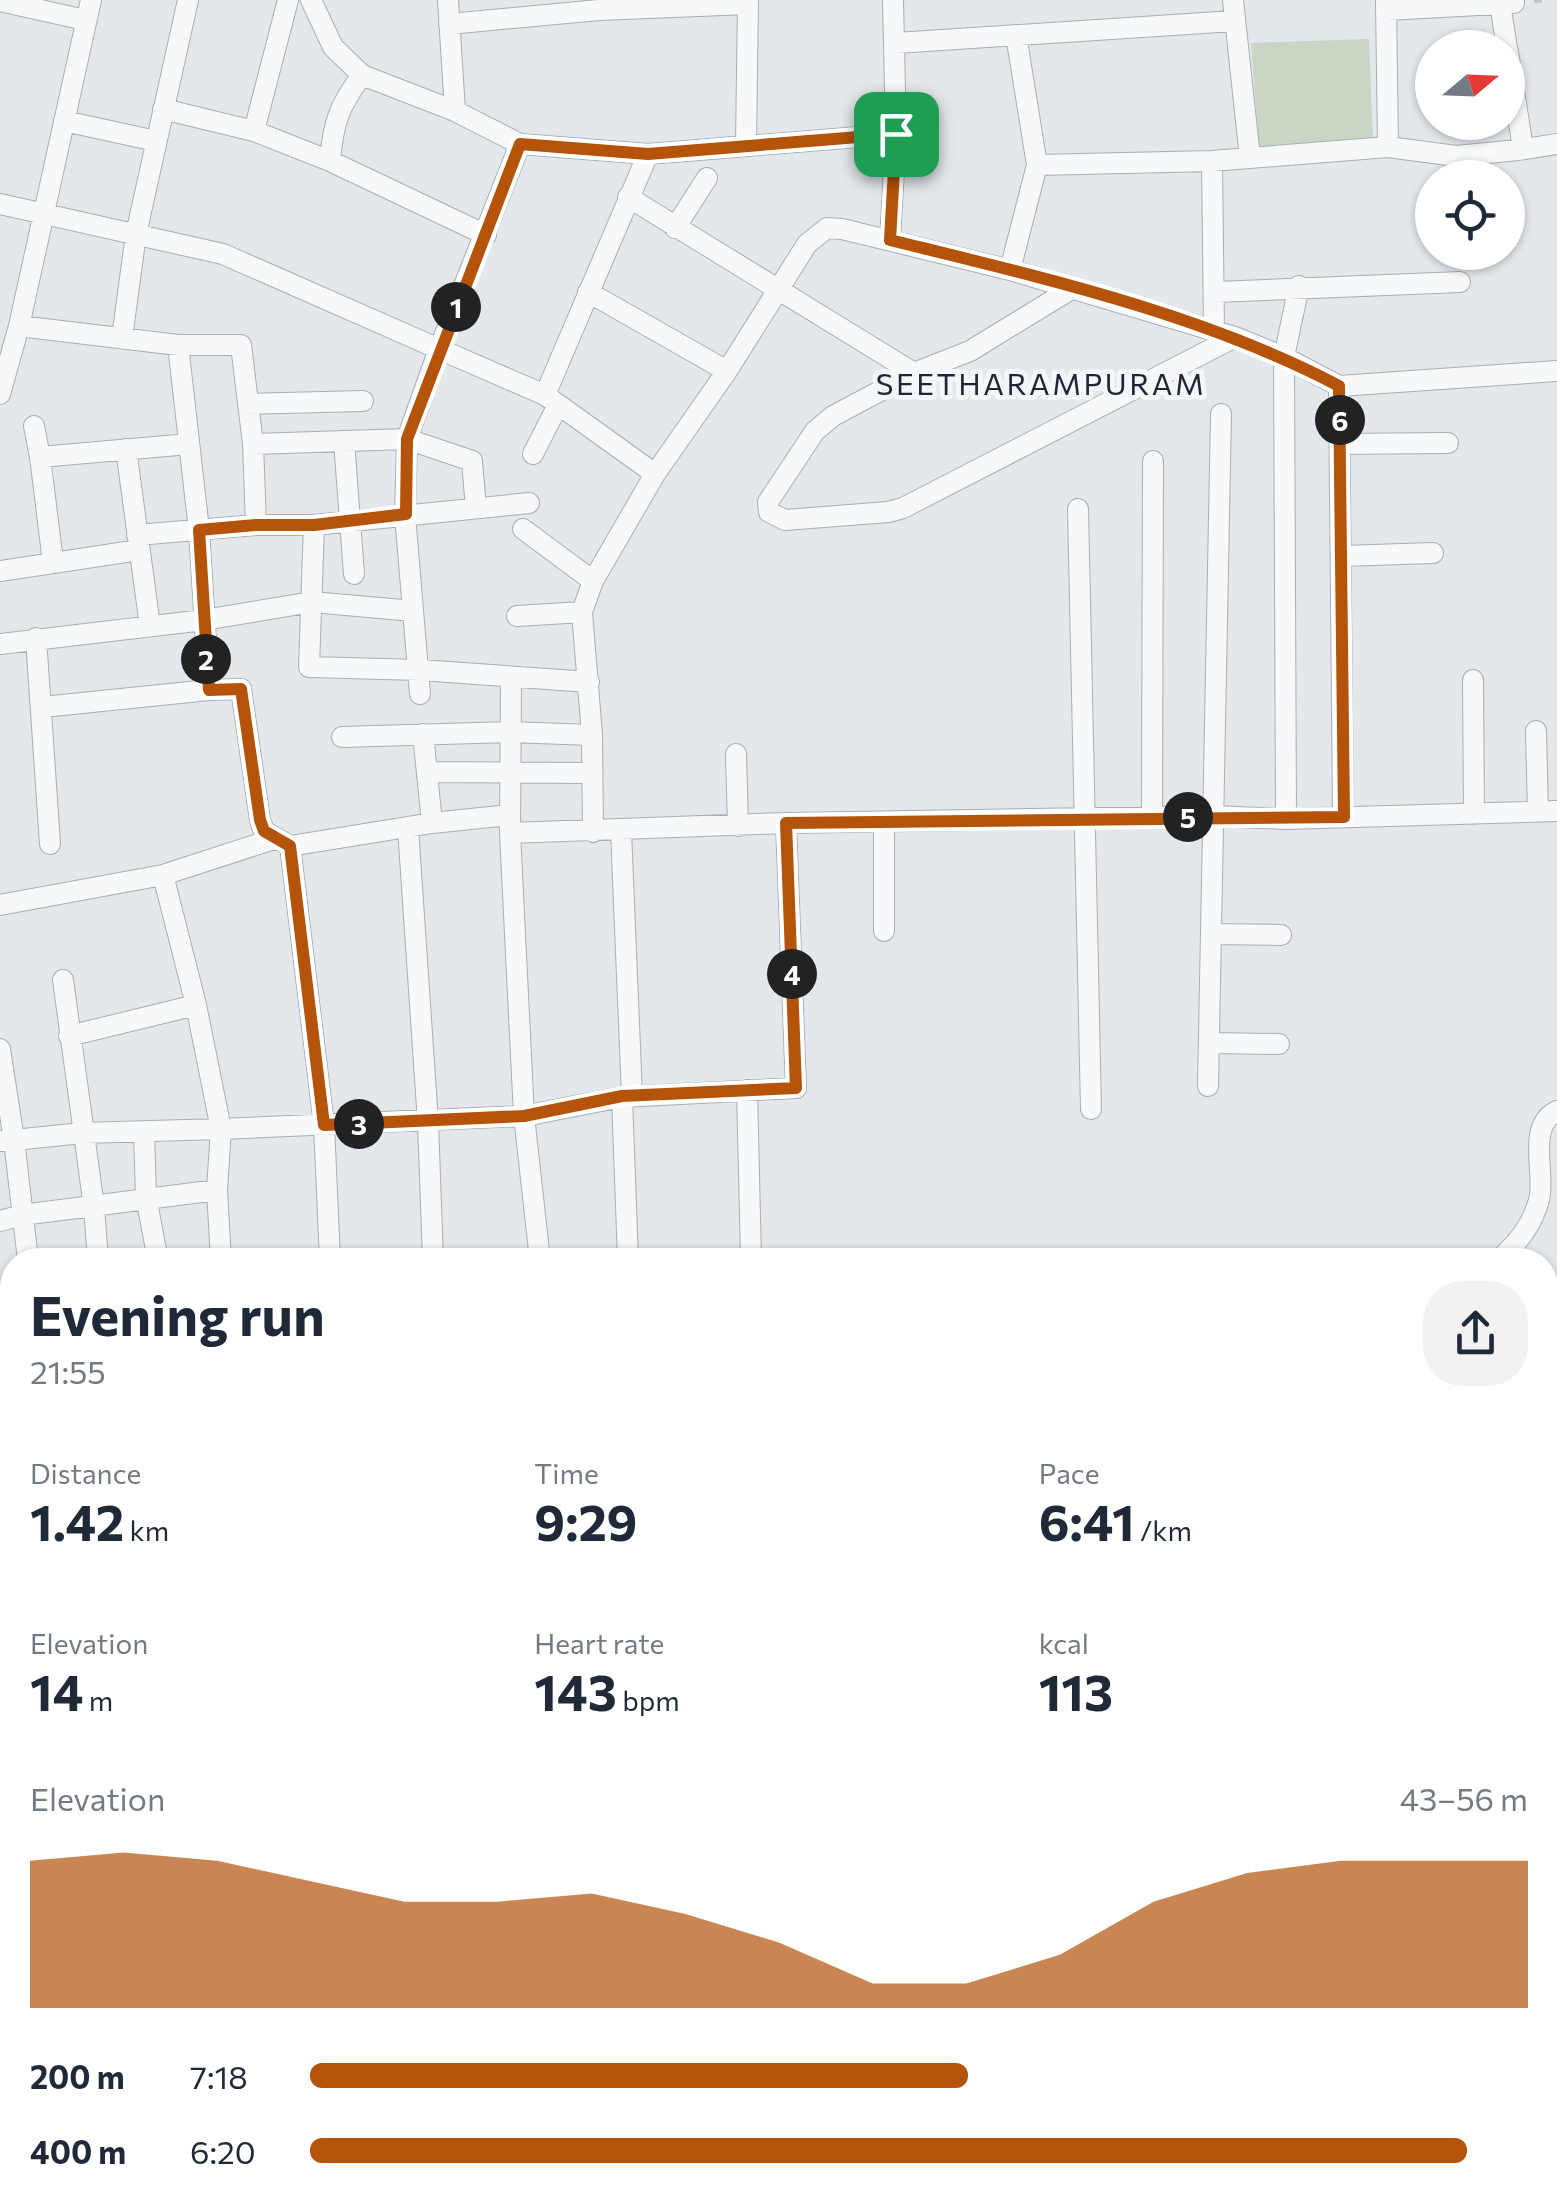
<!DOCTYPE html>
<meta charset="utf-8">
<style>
:root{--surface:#fff;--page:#f2f2f3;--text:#1f2937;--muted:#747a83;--accent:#b45309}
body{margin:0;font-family:Commissioner,sans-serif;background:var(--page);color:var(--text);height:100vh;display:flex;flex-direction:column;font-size:38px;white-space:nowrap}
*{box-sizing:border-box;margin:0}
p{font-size:32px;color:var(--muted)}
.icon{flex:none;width:55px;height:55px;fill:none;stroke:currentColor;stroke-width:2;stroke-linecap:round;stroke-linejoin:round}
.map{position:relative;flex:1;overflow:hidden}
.details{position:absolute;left:0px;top:1248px;width:1558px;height:962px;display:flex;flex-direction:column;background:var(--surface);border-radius:40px 40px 0 0;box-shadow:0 2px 8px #0004}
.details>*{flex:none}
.needle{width:65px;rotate:71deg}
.buttons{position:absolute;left:1415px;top:30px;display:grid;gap:20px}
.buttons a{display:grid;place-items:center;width:110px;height:110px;border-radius:50%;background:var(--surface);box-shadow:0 2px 8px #0004;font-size:50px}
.pin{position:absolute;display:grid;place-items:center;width:85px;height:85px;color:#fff;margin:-42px;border-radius:20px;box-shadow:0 5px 15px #0006}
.km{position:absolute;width:50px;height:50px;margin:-25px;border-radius:50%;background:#222;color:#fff;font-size:28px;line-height:50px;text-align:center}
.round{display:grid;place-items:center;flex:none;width:105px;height:105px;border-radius:40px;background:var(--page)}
.summary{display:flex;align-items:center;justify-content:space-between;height:170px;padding:0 30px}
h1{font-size:55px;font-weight:700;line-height:75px}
.metrics{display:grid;grid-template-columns:repeat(3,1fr);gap:15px;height:170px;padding:10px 30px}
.metrics div{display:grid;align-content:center}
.metrics b{font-size:50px;font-weight:700}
.metrics small{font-size:28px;font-weight:400}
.metrics p{font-size:28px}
.chart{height:280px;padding:20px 30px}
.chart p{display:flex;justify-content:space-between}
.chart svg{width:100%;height:180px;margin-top:10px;fill:var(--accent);opacity:.7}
ul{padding:0 30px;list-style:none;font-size:32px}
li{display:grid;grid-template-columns:160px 120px 1fr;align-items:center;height:75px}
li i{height:25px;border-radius:12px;background:var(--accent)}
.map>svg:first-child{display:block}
</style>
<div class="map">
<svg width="1557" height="2209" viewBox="0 0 1557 2209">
<rect width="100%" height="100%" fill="#e4e7ec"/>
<path fill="#c9d6c5" d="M1369 39 1373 142 1259 147 1251 43Z"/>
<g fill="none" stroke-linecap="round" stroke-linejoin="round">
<defs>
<path id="minor" d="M311 0 333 47 362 75 455 111 520 144 648 154 896 134
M448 0 455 111
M1233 0 1250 158
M1386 0 1388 147
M0 1 85 20
M1500 4 1507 48
M1387 10 1514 3V0
M449 24 599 10 748 4
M896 43 1234 21
M163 109 254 131 288 0
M64 121 156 141
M254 131 330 161 486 235
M520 144 439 349 545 395 655 474
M746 145 748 0
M1518 150 1557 144
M330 161C333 123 339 106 362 75
M1212 161 1214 331
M1037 165 1212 161 1388 147 1456 156 1518 150 1522 142 1508 52
M628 197 914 373
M0 204 223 254 439 349 407 439 405 515 420 694
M675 228 707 178
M890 240 896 134 893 0
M1010 270 1037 165 1016 35
M1073 288 970 351 914 373 833 416 815 431 768 502 769 512 785 520 888 512 903 508 1235 337
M588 292 727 371
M1216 292 1460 282
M19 326 178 345H241L253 444 256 525
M122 338 136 234 188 0
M1339 386 1343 817
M0 394 19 326 91 0
M545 395 648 154
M249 404 363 401
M34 426 40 457
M344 441 354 574
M253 444 407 439 472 461 476 508
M1340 444 1448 443
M126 449 150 626
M533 454 558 405
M1078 509 1091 1109
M314 525 309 667 420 670 589 682
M523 529 593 581
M137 535 256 525H314L529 503
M1342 556 1433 553
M53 562 40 457 189 444
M0 571 139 550
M517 616 582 612
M36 638 50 844
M0 644 204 620 312 602 413 611
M1473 680 1474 814
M209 690 241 689 260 820 264 831 290 846 432 823 510 815
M43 707 209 690 199 530 178 345
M1536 731 1538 812
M423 734 432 823
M342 737 510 732 592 735
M736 754 738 826
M428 772 591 773
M1152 818 1153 461
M1286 819 1284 357 1299 286
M884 822V931
M408 828 428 1122 433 1260
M621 831 632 1096
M593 832 592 735 582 612 593 581 655 474 727 371 807 244 827 228 842 229 1010 270 1235 337 1284 357 1339 386 1557 371
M510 833 786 823 1214 816 1286 819 1557 811
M290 846 324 1125 330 1260
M0 905 163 875 274 839
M1211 934 1281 935
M63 980 94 1207 98 1260
M69 1036 196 1005
M1209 1043 1279 1044
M0 1049 14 1140 82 1133 221 1129 196 1005 163 875
M1208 1086 1221 414
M747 1090 751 1260
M622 1097 796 1088 786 823
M144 1132 146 1197 158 1260
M0 1141 14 1140 28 1260
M217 1190 221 1260
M0 1221 22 1215 217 1190 221 1129 524 1116 510 833 511 679
M540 1260 524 1116 622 1097 628 1260
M1499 1260C1518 1242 1532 1226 1539 1200 1546 1173 1526 1126 1557 1111
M0 1421 12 1416
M1545 1510H1557
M0 1544 12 1539
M1545 1615 1557 1614
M0 1659 12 1654
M1545 1727 1557 1726
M0 1770 12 1766
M1545 1855H1557
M0 1901 12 1897
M1545 1986H1557
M0 1994 12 2027
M1545 2162 1557 2157
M166 2198 170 2209
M299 2198 303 2209
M433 2198 436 2209
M1267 2198 1271 2209
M485 2209 519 2198
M819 2209 849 2198
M1429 2209 1457 2198"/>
</defs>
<use href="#minor" stroke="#a9aeb7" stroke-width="22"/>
<path stroke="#c2c5cb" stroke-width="4" stroke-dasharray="8 8" stroke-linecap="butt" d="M1534 1 1550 0"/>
<use href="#minor" stroke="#f7f8fa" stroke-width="20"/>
</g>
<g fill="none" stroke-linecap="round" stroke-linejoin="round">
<defs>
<path id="route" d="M896 134 890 240C1040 277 1203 314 1339 386L1344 817 786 823 796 1088 622 1096 524 1116 324 1125 290 846 264 831 260 820 241 689 209 690 199 530 256 525H314L406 514 407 439 520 144 648 154Z"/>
</defs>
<use href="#route" stroke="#fff" stroke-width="20"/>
<use href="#route" stroke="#b45309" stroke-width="12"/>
</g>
<g text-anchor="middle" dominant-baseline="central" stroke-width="10" stroke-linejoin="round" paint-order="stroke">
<g font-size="30" letter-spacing="2.5" fill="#1d2536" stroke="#f4f6f9">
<text x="1041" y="382">SEETHARAMPURAM</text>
</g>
</g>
</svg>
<div class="buttons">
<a><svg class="needle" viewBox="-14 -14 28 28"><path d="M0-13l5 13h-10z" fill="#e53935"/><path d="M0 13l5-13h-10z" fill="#747a83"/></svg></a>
<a><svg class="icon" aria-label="locate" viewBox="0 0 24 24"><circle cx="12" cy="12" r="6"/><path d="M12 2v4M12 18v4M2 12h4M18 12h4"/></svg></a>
</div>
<div class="pin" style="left:896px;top:134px;background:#1e9e55"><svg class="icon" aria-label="arrive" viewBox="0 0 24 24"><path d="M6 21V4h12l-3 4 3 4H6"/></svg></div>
<b class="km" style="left:456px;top:307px">1</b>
<b class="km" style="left:206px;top:659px">2</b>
<b class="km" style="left:359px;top:1124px">3</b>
<b class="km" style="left:792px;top:974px">4</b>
<b class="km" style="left:1188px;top:817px">5</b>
<b class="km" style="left:1340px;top:420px">6</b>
<section class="details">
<div class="summary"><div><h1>Evening run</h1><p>21:55</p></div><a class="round"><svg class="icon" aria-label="share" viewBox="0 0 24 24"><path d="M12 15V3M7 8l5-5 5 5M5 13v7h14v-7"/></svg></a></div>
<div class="metrics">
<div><p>Distance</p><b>1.42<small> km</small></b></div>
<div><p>Time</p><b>9:29</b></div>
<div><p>Pace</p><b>6:41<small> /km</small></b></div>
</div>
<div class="metrics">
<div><p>Elevation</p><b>14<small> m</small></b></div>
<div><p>Heart rate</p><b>143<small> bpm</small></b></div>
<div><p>kcal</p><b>113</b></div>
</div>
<div class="chart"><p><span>Elevation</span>43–56 m</p>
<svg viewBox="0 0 160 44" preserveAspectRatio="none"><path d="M0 44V8L10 6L20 8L30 13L40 18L50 18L60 16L70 21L80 28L90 38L100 38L110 31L120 18L130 11L140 8L150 8L160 8V44z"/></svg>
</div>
<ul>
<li><b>200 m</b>7:18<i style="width:54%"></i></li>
<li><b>400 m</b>6:20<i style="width:95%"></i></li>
</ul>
</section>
</div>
